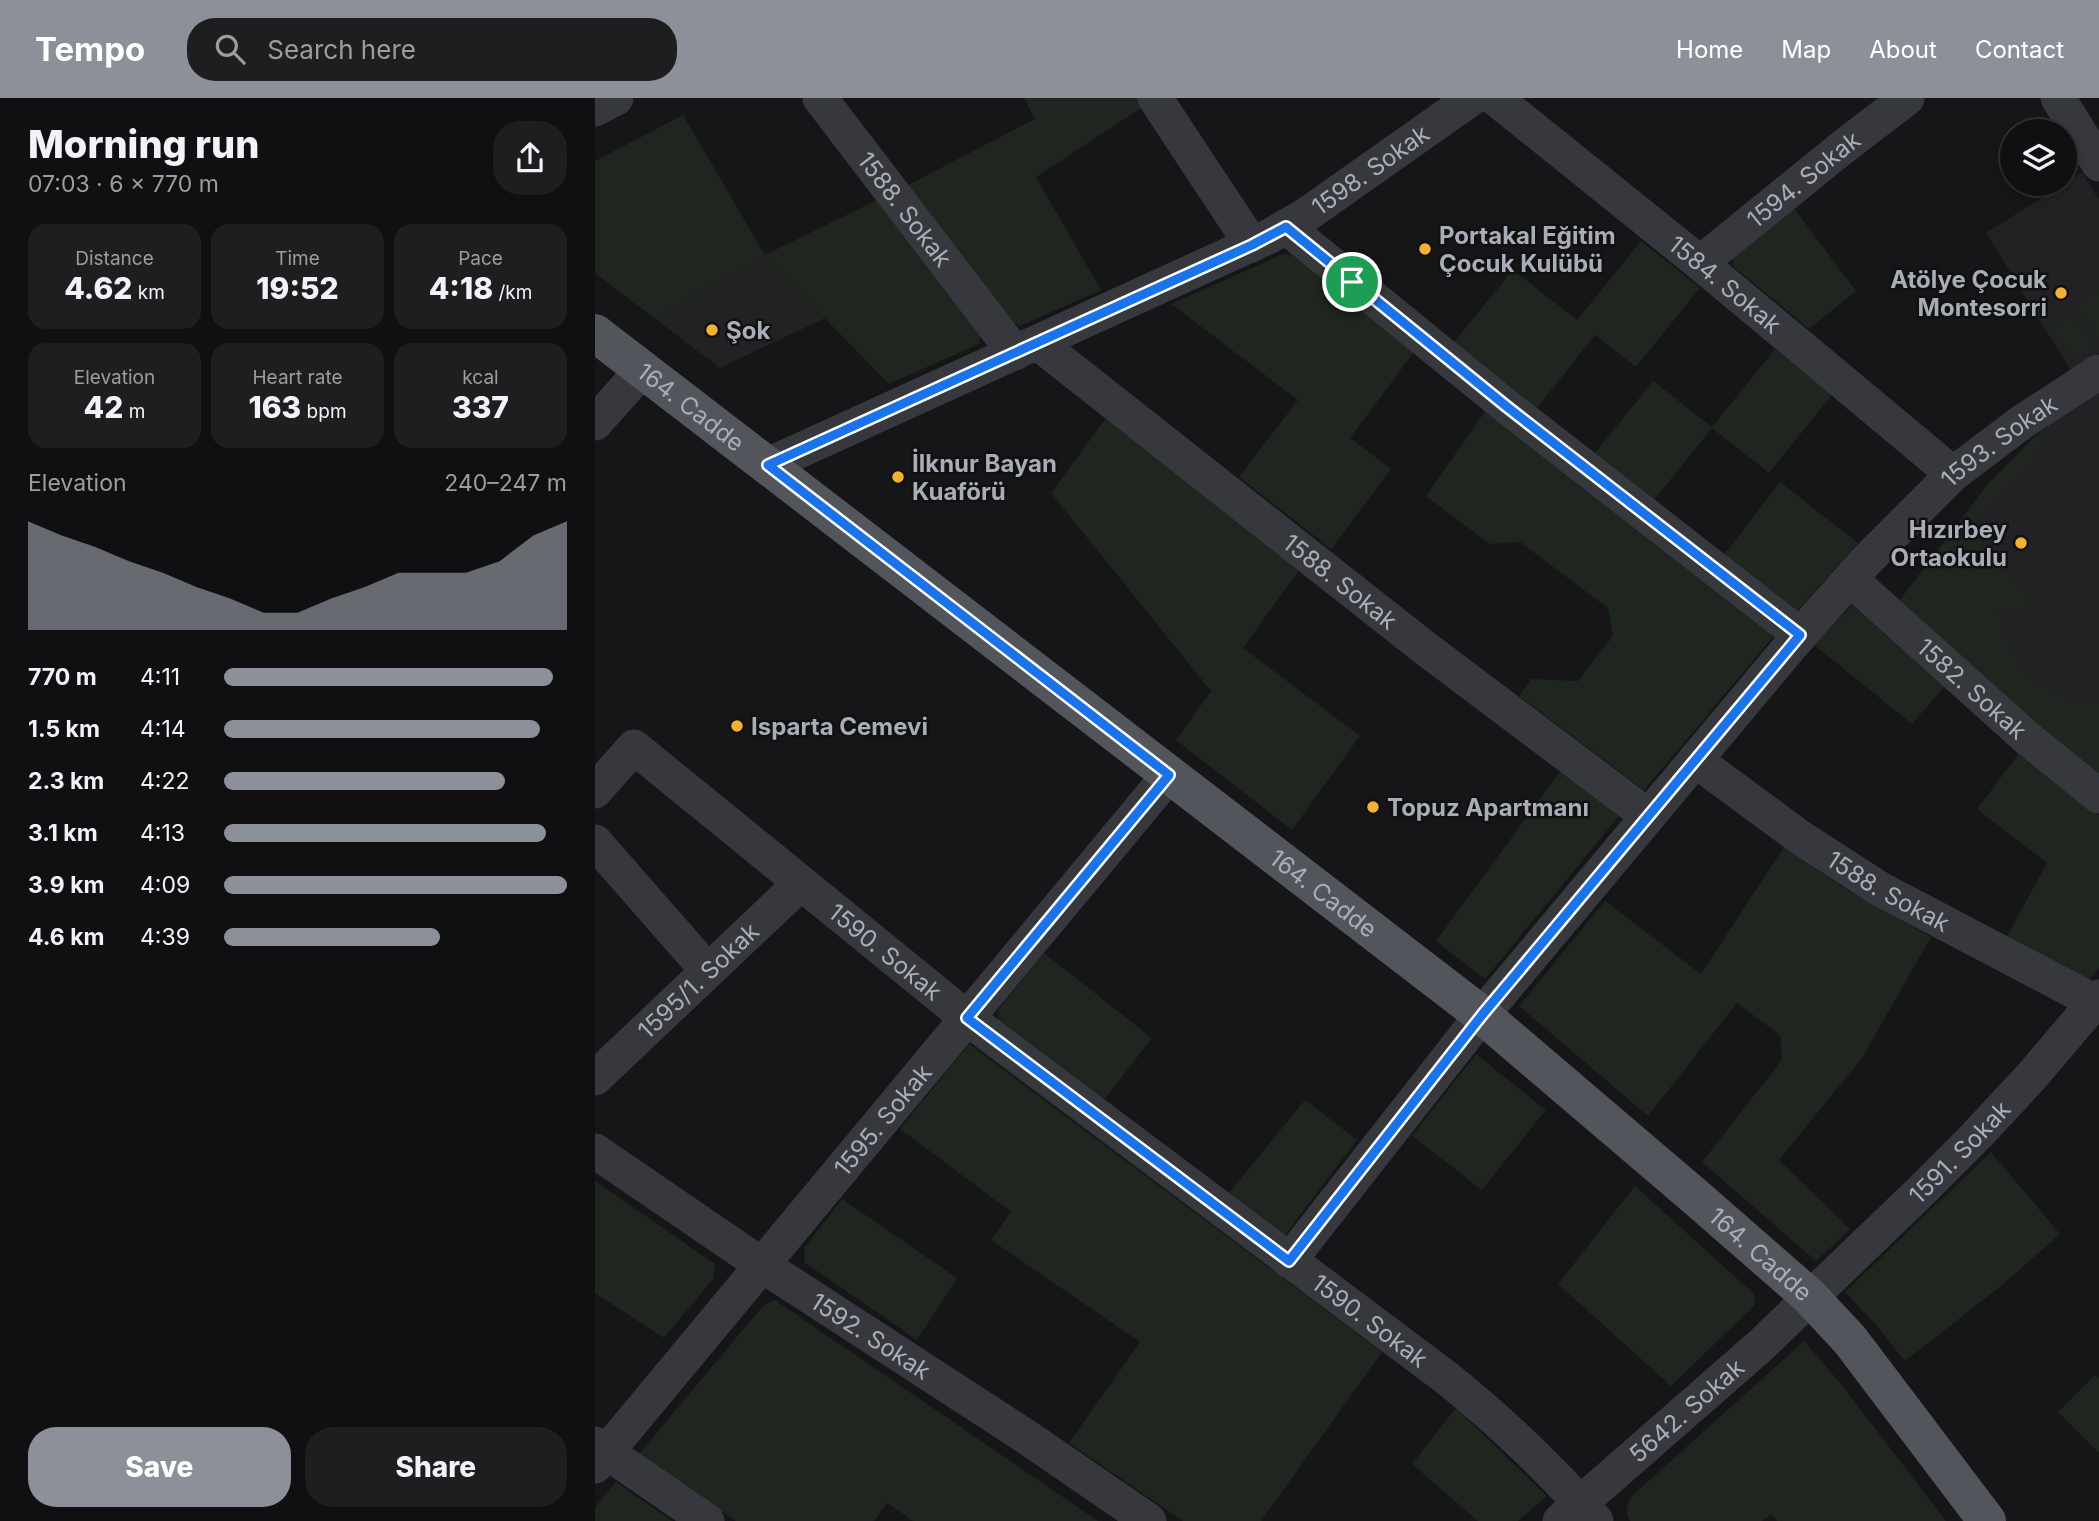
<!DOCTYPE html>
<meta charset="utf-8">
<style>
:root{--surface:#101012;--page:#1e1e20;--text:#f1f3f6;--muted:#9c9d9f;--line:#303032;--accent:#8c9099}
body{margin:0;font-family:Inter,sans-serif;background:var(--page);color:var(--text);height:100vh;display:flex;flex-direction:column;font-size:26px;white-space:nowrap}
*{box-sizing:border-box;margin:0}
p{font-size:23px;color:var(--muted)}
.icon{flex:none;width:38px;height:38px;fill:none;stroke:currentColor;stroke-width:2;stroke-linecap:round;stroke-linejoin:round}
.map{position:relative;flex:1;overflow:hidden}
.panel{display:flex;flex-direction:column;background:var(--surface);width:595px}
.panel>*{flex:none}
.controls{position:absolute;left:1405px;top:21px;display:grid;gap:14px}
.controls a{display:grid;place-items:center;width:77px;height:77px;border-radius:50%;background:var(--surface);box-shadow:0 4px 10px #0003,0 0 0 2px var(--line);font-size:35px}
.pin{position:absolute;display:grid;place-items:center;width:60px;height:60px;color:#fff;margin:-30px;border:4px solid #fff;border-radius:50%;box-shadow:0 2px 7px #0007}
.round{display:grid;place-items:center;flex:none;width:74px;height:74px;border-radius:28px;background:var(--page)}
.headline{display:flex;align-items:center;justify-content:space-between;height:119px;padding:0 28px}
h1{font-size:38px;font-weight:800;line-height:52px}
.stats{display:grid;grid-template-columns:repeat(3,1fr);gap:10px;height:119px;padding:7px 28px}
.stats div{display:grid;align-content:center;border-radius:18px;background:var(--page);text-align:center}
.stats b{font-size:30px;font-weight:800}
.stats small{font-size:19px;font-weight:400}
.stats p{font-size:19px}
.chart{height:196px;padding:14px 28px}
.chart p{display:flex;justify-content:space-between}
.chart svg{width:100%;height:126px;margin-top:7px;fill:var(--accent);opacity:.7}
.action{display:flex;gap:14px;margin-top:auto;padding:14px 28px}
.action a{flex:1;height:80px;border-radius:28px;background:var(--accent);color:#fff;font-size:28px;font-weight:800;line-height:80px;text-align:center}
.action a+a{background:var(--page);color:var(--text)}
ul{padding:0 28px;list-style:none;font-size:23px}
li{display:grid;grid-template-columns:112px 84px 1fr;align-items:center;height:52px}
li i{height:18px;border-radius:9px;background:var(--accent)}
header{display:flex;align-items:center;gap:42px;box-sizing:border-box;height:98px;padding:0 35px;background:var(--accent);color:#fff}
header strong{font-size:33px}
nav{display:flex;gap:38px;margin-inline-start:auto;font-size:24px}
.search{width:490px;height:63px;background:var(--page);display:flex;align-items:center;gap:18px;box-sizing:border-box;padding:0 24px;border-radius:28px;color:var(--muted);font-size:26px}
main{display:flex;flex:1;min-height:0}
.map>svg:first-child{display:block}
</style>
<header>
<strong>Tempo</strong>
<div class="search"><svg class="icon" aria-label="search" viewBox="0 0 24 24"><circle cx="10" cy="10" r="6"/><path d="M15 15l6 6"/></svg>Search here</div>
<nav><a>Home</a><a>Map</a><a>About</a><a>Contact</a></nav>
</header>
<main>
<section class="panel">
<div class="headline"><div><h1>Morning run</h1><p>07:03 · 6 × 770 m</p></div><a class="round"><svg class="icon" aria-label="share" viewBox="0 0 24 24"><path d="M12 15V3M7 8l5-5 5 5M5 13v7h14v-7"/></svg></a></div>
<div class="stats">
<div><p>Distance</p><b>4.62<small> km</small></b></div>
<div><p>Time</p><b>19:52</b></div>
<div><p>Pace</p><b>4:18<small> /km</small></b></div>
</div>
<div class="stats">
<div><p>Elevation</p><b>42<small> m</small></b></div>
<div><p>Heart rate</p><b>163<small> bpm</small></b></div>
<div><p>kcal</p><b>337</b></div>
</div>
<div class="chart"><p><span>Elevation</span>240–247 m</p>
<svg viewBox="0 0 160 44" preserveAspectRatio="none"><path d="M0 44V6L10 11L20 15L30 20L40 24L50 29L60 33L70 38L80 38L90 33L100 29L110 24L120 24L130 24L140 20L150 11L160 6V44z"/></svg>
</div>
<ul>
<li><b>770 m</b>4:11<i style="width:96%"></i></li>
<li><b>1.5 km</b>4:14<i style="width:92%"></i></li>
<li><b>2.3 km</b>4:22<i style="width:82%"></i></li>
<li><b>3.1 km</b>4:13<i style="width:94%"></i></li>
<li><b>3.9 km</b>4:09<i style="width:100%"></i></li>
<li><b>4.6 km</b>4:39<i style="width:63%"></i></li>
</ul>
<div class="action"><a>Save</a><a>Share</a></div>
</section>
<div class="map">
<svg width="1504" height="1423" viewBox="0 0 1504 1423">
<rect width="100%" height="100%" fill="#161618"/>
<path fill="#222225" d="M1487 74 1504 102V255L1476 273 1391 135Z
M169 158 230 220 125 270 59 220Z
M1504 292V660L1305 502 1392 387 1450 329Z"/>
<path fill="#1e261f" d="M429 0H543L549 8 441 79 506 192 425 228 415 223 311 88 440 21Z
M88 17 170 157 282 102 386 237 384 246 294 286 169 158 59 220 0 175V63Z
M1198 109 1261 193 1214 231 1138 168V159Z
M1046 143 1105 190 1041 269 1000 237 942 310 858 245 918 172 982 222Z
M688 156 700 158 819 254 755 340 796 371 736 451 644 379 703 302 576 206Z
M1504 193V242L1482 207Z
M1477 215 1499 249 1479 262 1457 228Z
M1180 251 1237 297 1174 375 1117 330 1059 402 1000 355 1058 283 1117 329Z
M891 312 1179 538 1049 692 924 598 936 581 983 583 1018 538 1013 510 925 444 895 446 831 398Z
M511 320 704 472 648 550 765 638 697 732 581 642 616 593 456 395Z
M1442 336 1451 348 1397 402 1371 434 1440 506 1441 508 1403 512C1413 568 1446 602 1504 606V678L1417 609 1305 502 1392 387Z
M1185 384 1263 445 1201 514 1129 457Z
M1257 507 1349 589 1317 626 1219 547Z
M1425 654 1470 693 1504 717V870L1494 882 1412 838 1452 765 1382 711Z
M966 672 1024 718 890 881 841 843Z
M1189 749 1246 788 1336 839 1267 960 1184 1062 1255 1131 1221 1163 1107 1064 1187 962 1185 937 1142 905 1053 1018 924 908 1010 803 1106 876Z
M449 855 557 940 509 1002 404 924 403 912Z
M374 946 787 1254 666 1423H588L474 1345 545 1244 396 1142 416 1114 305 1031Z
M881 956 951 1012 887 1092 817 1038Z
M710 1002 762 1042 690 1137 633 1096Z
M1396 1054 1465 1136 1406 1188 1310 1263 1282 1228 1250 1194Z
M0 1083 120 1166 118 1181 69 1240 0 1195Z
M1040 1088 1159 1196 1160 1207 1076 1288 963 1186Z
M247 1101 362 1180 322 1242 209 1164 210 1149Z
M180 1202 503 1423H318L292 1405 279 1423H141L43 1357 168 1208Z
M1209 1243 1246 1286 1351 1423H1182L1176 1416 1167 1423H1035C1030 1413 1031 1407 1037 1398Z
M1500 1277 1504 1281V1355L1463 1314Z
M861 1310 952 1398 923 1423H883L817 1366Z
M21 1384 77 1423H0V1409Z"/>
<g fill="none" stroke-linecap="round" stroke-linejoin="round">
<g stroke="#37383d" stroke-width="35">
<path id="s1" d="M225 0 420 255"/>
<path d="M560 0 657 147"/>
<path id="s2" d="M900 0 1105 165 1358 376"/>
<path d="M1463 0 1504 66"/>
<path d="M0 11 21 0"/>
<path d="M691 129 911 308 1205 537"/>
<path id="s3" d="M1105 165 1248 49 1312 0"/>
<path id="s4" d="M443 245 826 547 1053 718"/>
<path d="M0 325 48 271"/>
<path id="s5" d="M173 367 675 138 711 117 877 0"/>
<path id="s6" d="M1255 481 1432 640 1504 698"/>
<path id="s7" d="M1100 662 1206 740 1285 791 1500 904"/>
<path id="s8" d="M0 693 39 649 372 920 853 1281C906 1324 956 1371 1001 1423"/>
<path d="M0 744 113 873"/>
<path id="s9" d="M0 980 206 785"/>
<path id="s10" d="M0 1053 167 1167 433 1340 554 1423"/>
<path id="s11" d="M694 1163 887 917 1194 550 1270 464 1358 376 1427 324 1504 274"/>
<path d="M0 1346 112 1423"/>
<path id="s12" d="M0 1368 574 677"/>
<path id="s13" d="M965 1423 1165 1248 1325 1094 1381 1038 1435 980 1504 899"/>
</g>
<path stroke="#53555c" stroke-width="38" id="s14" d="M0 235 887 917 1104 1102 1215 1199 1255 1242 1392 1423"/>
</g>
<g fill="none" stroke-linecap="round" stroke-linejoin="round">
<defs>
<path id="route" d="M691 129 911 308 1205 537 887 917 694 1163 372 920 574 677 173 367 657 147Z"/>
</defs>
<use href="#route" stroke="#fff" stroke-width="14"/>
<use href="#route" stroke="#1a73e8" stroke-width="9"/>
</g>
<g fill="#f2b134" stroke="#111113" stroke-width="2.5">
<circle cx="830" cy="151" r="7"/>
<circle cx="1466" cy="195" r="7"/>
<circle cx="117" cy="232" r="7"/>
<circle cx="303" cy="379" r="7"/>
<circle cx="1426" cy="445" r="7"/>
<circle cx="142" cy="628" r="7"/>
<circle cx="778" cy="709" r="7"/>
</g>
<g text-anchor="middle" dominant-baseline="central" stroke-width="5" stroke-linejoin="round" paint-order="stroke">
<g font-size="24" fill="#a8adb8" stroke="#111113">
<text stroke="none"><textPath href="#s5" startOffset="672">1598. Sokak</textPath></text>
<text stroke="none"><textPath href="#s3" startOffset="133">1594. Sokak</textPath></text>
<text stroke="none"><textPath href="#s1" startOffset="140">1588. Sokak</textPath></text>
<text stroke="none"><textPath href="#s2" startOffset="296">1584. Sokak</textPath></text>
<text stroke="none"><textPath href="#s14" startOffset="121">164. Cadde</textPath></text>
<text stroke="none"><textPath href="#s11" startOffset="1087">1593. Sokak</textPath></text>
<text stroke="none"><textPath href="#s4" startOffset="385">1588. Sokak</textPath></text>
<text stroke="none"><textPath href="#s6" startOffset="164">1582. Sokak</textPath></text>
<text stroke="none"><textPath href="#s7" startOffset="234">1588. Sokak</textPath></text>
<text stroke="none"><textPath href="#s14" startOffset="919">164. Cadde</textPath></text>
<text stroke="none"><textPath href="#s8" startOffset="383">1590. Sokak</textPath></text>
<text stroke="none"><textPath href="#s9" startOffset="142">1595/1. Sokak</textPath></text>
<text stroke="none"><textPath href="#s12" startOffset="450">1595. Sokak</textPath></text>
<text stroke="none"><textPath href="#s13" startOffset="544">1591. Sokak</textPath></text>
<text stroke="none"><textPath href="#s14" startOffset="1486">164. Cadde</textPath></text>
<text stroke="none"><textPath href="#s8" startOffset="992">1590. Sokak</textPath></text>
<text stroke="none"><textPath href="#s10" startOffset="332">1592. Sokak</textPath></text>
<text stroke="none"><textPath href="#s13" startOffset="168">5642. Sokak</textPath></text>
</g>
<g font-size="24" font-weight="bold" fill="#a8adb8" stroke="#111113" text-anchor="start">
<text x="844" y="137">Portakal Eğitim<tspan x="844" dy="28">Çocuk Kulübü</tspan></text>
<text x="1452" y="181" text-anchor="end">Atölye Çocuk<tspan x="1452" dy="28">Montesorri</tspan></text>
<text x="131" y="232">Şok</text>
<text x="317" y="365">İlknur Bayan<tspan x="317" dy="28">Kuaförü</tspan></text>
<text x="1412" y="431" text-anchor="end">Hızırbey<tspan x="1412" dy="28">Ortaokulu</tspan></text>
<text x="156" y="628">Isparta Cemevi</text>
<text x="792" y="709">Topuz Apartmanı</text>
</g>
</g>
</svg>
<div class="controls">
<a><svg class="icon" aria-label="layers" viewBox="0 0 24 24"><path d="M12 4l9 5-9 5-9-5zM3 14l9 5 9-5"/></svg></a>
</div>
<div class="pin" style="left:757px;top:184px;background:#1e9e55"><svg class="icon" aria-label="arrive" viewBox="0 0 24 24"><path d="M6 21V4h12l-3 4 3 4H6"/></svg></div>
</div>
</main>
